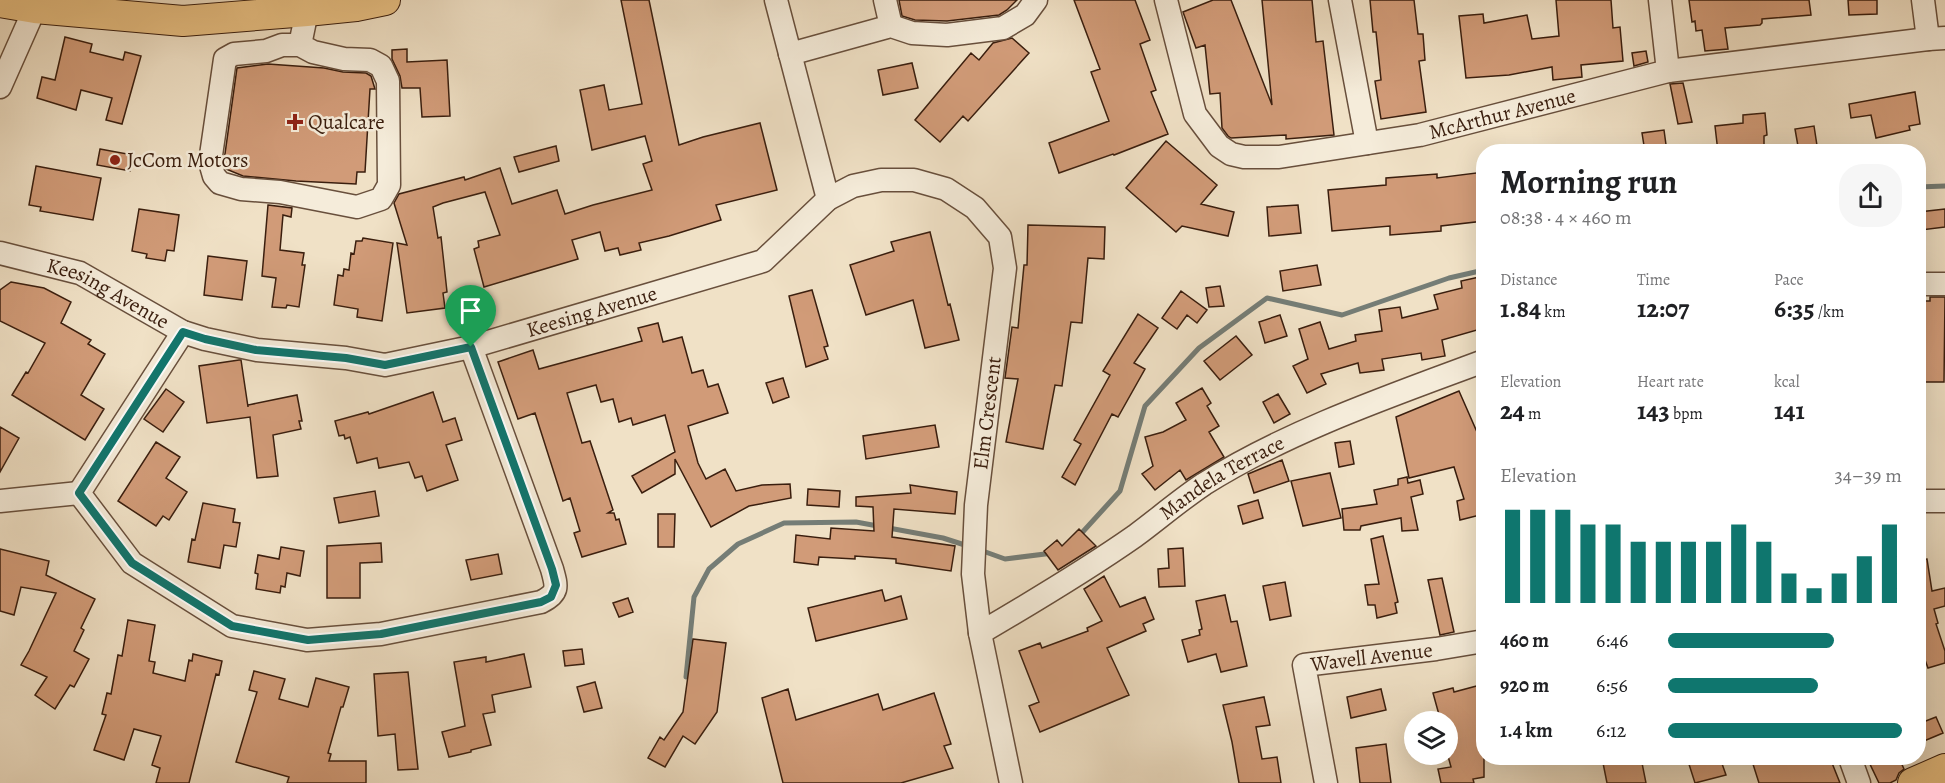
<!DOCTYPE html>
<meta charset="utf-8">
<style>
:root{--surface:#fff;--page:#f6f6f6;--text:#202124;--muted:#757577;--accent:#0f766e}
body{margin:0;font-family:Alegreya,serif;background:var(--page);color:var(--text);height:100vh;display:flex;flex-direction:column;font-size:22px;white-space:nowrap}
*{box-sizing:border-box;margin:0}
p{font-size:20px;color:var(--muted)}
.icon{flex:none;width:33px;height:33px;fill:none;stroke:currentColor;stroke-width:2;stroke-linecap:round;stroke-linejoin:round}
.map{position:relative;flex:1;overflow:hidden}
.drawer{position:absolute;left:1476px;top:144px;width:450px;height:621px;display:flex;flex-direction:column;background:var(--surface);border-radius:24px;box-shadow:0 6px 24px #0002}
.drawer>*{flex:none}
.controls{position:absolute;left:1404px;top:711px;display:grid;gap:12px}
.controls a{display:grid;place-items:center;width:54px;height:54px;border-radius:50%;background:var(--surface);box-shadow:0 6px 24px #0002;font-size:30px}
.pin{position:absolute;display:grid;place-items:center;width:51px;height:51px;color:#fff;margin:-62px -26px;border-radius:50% 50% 50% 0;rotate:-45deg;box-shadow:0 0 6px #0007}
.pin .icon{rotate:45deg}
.round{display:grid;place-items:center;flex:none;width:63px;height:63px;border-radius:24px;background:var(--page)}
.summary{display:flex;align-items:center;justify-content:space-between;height:102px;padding:0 24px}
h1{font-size:33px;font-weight:700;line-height:45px}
.metrics{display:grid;grid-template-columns:repeat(3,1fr);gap:9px;height:102px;padding:6px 24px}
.metrics div{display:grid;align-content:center}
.metrics b{font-size:26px;font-weight:700}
.metrics small{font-size:16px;font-weight:400}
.metrics p{font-size:16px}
.chart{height:168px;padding:12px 24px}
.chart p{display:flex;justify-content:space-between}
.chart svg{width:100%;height:108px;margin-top:6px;stroke:var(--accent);stroke-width:6}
ul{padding:0 24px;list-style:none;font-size:20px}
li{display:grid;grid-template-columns:96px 72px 1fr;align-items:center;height:45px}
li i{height:15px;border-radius:8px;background:var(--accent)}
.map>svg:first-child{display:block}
</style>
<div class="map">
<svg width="1945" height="783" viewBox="0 0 1945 783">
<rect width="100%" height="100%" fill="#f0e1c6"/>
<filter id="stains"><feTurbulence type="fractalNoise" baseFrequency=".00333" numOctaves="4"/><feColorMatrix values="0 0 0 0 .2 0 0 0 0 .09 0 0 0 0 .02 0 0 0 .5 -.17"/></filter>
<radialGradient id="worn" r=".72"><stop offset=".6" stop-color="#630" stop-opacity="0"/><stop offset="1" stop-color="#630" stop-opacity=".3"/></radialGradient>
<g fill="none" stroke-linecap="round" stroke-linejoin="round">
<path stroke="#757d76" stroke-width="5" d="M1918 187 1945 186
M1079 536 1120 491 1145 406 1199 348 1267 298 1342 315 1449 278 1484 270
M980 550 1005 559 1053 553
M686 677 694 597 709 569 738 544 784 523 856 522 943 538 968 546"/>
</g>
<path fill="#d19b78" stroke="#3a1e0e" stroke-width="1.5" d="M621 0H649L679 145 703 137 760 123 777 190 716 205 721 220 669 236 639 243 641 250 620 255 618 248 605 251 600 232 572 240 578 259 484 287 474 249 479 247 478 241 500 235 485 192 443 203 433 207 438 238 441 237 443 255 447 292 443 293 445 308 407 313 397 243 407 245 394 203 399 194 464 177 465 180 500 168 512 204 557 190 565 214 593 205 652 190 643 164 652 161 645 136 592 150 580 90 604 85 609 110 642 104Z
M899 0H1017L1007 10 999 15 947 21 915 20 902 16Z
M1074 0H1135L1150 40 1140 44 1156 90 1151 92 1168 134 1114 155 1113 154 1059 173 1049 143 1109 121 1091 72 1100 69Z
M1213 0H1231L1272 105 1262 0H1312L1316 42 1323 41 1334 135 1286 139V135L1231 138 1228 136 1222 128 1220 93 1210 94 1205 45 1196 48 1183 12Z
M1370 0H1414L1418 34H1423L1425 60 1419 61 1426 112 1381 119 1375 81 1381 80 1376 32H1373Z
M1556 0H1611L1613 28 1620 27 1623 61 1581 65 1582 77 1553 80 1552 67 1509 75 1466 78 1459 16 1483 14 1484 23 1527 15 1532 39 1559 36Z
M1689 0H1809L1811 15 1762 19V23L1760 25 1725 28 1728 49 1705 51 1702 30 1696 31 1695 21 1692 22Z
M1848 0H1877V14L1849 15Z
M65 37 92 44 90 52 123 60 125 52 141 56 122 124 106 120 112 98 81 90 76 110 37 98 42 77 55 80Z
M1012 38 1029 53 968 121 963 116 940 142 915 120 971 53 979 60 993 43Z
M407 49V62L447 60 450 116 422 117 420 88H402L400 76 392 59V50Z
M1646 51 1648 62 1634 66 1632 53Z
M912 63 918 88 883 95 878 70Z
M268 64 324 68 343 72 366 73 371 76 375 89H370L365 172H357L356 184 296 181 243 176 226 169 224 161 237 68Z
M1683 83 1692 122 1678 124 1670 84Z
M1915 92 1920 124 1909 126 1910 130 1876 138 1871 115 1851 118 1849 104Z
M1765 113 1767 135 1764 136V152H1718L1715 126 1743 123V115Z
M1814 126 1818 152H1799L1795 129Z
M1664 130 1667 152H1645L1642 133Z
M1166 141 1217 185 1201 204 1234 212 1228 236 1182 226 1176 232 1126 188Z
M556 146 559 161 519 172 514 157Z
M100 149 133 155 130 171 97 165Z
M36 166 101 178 93 220 40 211 41 207 29 205Z
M1484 172V221L1441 226V231L1390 235V226L1332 231 1328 190 1386 185V178L1437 174V178Z
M268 205 292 208 291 217 283 215 280 250 304 253 302 265H305L299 307 287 305 286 308 272 307 276 278 262 276Z
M1298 205 1301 233 1269 236 1267 207Z
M139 209 179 215 174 251 167 250 165 261 146 258 147 254 132 251Z
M1945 209V227L1921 230 1919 212Z
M1028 225 1105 227 1104 259 1088 258 1082 323 1071 322 1062 386 1055 385 1043 449 1006 442 1018 379 1005 378 1012 327 1018 328 1024 265H1027Z
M930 232 948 305 950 304 959 340 925 348 913 300 866 315 850 265 894 251 891 242Z
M363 238 393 243 382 321 357 317 358 309 334 305 338 275 343 276 344 269 349 270 351 253 354 254 356 241H362Z
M208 256 247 261 242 300 204 295Z
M1317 265 1321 285 1283 291 1280 271Z
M1484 276V328L1442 340 1445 356 1422 360 1421 353 1382 359 1384 370 1360 373 1358 363 1321 374 1326 384 1307 393 1293 366 1308 359 1299 329 1320 322 1329 349 1356 341 1355 335 1382 331 1379 310 1400 307 1402 318 1438 309 1434 295 1462 288 1461 281Z
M11 282 44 288 71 302 61 323 91 340 88 344 105 354 81 395 104 409 85 440 12 395 26 372 28 373 45 343 0 321V290Z
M1220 286 1224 306 1209 307 1206 288Z
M812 290 828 346 824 347 828 359 806 367 789 296Z
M1181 291 1207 310 1197 323 1187 315 1177 329 1162 318Z
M1930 297H1945L1944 382H1918V301H1930Z
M1138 314 1158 328 1134 363 1145 369 1118 417 1112 414 1075 485 1062 477 1081 444 1074 440 1110 375 1103 371Z
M1280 315 1287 336 1265 343 1259 322Z
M658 323 663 342 682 337 692 373 703 370 708 387 718 384 728 413 688 426 698 463 706 479 725 469 736 491 762 485 790 484 791 498 749 506 711 527 675 459V474L642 493 632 476 675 452 665 415 633 425 631 418 619 422 613 399 601 402 596 385 567 393 582 443 590 441 613 510 608 513H614L616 520 619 519 626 544 582 557 574 533 580 531 570 498 563 501 535 413 518 419 498 362 533 350 539 369 642 341 638 328Z
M1236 336 1252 355 1220 380 1204 361Z
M239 360H241L248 407V405L297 395 302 421H299L301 429 273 435 278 476 257 478 250 417 207 423 199 366Z
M783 378 789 397 773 403 766 383Z
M1202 388 1211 403 1207 406 1219 426 1209 432 1224 457 1186 480 1180 470 1155 490 1142 474 1153 466 1145 437 1163 432 1186 420 1176 403Z
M166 389 184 402 163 432 144 419Z
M1459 391 1484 448V514L1460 520 1457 501 1464 499 1454 467 1409 478 1396 417Z
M433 392 443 422 455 418 462 440 446 445 458 480 427 491 422 476 415 478 409 462 379 468 377 458 357 463 350 437 345 439 344 435 339 436 335 421 368 412 369 414Z
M1278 394 1290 414 1274 423 1263 402Z
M935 425 939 447 866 459 863 436Z
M0 427 19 438 0 472Z
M1350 441 1354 464 1339 467 1335 443Z
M156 442 180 457 166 478 187 492 169 520 163 516 156 526 118 501Z
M1282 460 1289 481 1254 493 1248 474Z
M1330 473 1341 518 1303 526 1291 481Z
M1407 477 1408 483 1420 480 1423 494 1411 497 1418 530 1402 531 1401 518 1361 526 1360 530H1344L1342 509 1377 504 1374 490 1398 485V479Z
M910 485 957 492 955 514 894 509 892 537 955 546 951 571 896 563V559L855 556V559L819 557 818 565 794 562 796 535 830 539 831 528 874 531 873 507 856 506V497L911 493Z
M808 489 840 491 839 507 807 505Z
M375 491 379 516 339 523 334 498Z
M1258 500 1263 518 1243 524 1238 506Z
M203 503 235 509 233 522 240 523 236 547 224 545 220 568 188 562 192 539 195 540Z
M658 514H675L674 547H658Z
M1079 529 1096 546 1058 570 1044 551 1057 540 1062 546Z
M1383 536 1398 602 1395 603 1397 613 1377 618 1375 605H1368L1365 585 1379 584 1371 539Z
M381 543 382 562 360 563V598H327V546Z
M281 547 304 551 300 576 287 573 285 587 281 586 280 593 256 589 258 574 255 573 258 555 279 559Z
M1183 548 1185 586 1159 587 1158 569 1169 568 1168 549Z
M0 549 49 561 46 575 95 599 81 628 84 630 74 651 89 659 74 687 70 685 55 709 35 695 47 677 21 665 29 651 56 593 21 587 14 615 0 611Z
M498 554 502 574 471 580 466 560Z
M1927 559 1932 591 1945 588V606L1934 609 1938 623 1936 624 1945 651V663L1928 668 1918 641V560Z
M1104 576 1120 607 1145 597 1154 619 1143 624 1146 631 1107 648 1129 695 1040 732 1029 706 1039 702 1019 651 1040 643 1042 648 1088 631 1087 628 1102 621 1084 589Z
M1442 578 1454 632 1440 635 1428 580Z
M1285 582 1291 616 1270 620 1263 586Z
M882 590 885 601 901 596 907 619 816 641 808 608Z
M1225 595 1231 622 1237 621 1247 666 1221 672 1216 654 1188 662 1182 640 1200 635 1199 630 1202 629 1196 601Z
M628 598 633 612 619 617 613 603Z
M128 620 155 625 149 661 155 662 153 673 185 681 189 660 192 661 193 654 222 661 219 675 216 674 189 783H156L160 768 152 765 161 736 134 729 124 760 94 750 106 715 102 714 107 693 111 694 118 655 122 656Z
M693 639 726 643 717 712 695 744 683 736 665 767 648 758 660 737 664 740 683 712Z
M582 649 584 664 565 666 563 651Z
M524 654 531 687 492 695 495 712 483 714 491 745 471 750V752L449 757 442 732 465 726 454 662 486 657V662Z
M254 671 285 679 279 699 308 707 316 678 349 687 343 707H341L328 753 331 754 329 761H366V783H287L289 777 236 762 257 692 249 690Z
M408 672 418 769 398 770 395 734 378 736 374 674Z
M595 682 602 708 584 712 577 687Z
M1484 684V777L1473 779 1474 783H1441L1438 769 1451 767 1448 756V722H1441L1433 693 1453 688 1454 692Z
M788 689 796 720 878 694 883 710 934 693 951 744 944 746 953 768 901 783H783L762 698Z
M1381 689 1386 710 1351 718 1347 697Z
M1264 697 1270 725 1256 727 1262 759 1277 757 1281 783H1239L1232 742 1223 705Z
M1936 717 1943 733 1924 741 1918 724Z
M1386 744 1391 783H1360L1356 748Z
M1602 758H1641L1646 783H1607Z
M1687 758H1720L1726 775 1695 783Z
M1761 758H1830L1840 783H1759L1752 761Z
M1867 758H1899L1904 769 1899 773 1896 780 1890 783H1879Z"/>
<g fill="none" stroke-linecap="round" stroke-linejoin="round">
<defs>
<g id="minor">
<path d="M776 0 828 199"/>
<path d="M885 0 891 26"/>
<path id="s1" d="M1166 0 1195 114 1219 146 1231 154 1244 157H1279L1420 135 1668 71 1928 39 1945 38"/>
<path d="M1340 0 1367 143"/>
<path d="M1660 0 1668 71"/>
<path d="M1923 0 1928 39"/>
<path d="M300 45H282L266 51 234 54 225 59 210 162 214 176 220 183 241 189 280 192 357 207 381 199 389 185 388 81 381 66 370 60 344 59 313 52 300 45 307 11"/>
<path d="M790 54 891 26 912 33 947 35 1003 28 1025 15 1036 0"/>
<path d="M0 87 35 8"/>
<path id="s2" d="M0 253 80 273 183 332 205 339 257 350 346 358 385 365 471 347 763 261 828 199 853 186 881 180H914L946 189 975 208 1000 237 1005 268 976 505 973 574 980 633 1011 783"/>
<path d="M1918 284H1945"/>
<path d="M183 332 79 493 132 563 232 626 307 640 381 634 541 602C559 593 557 587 552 569L471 347"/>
<path d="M0 501 79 493"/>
<path d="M1918 501H1945"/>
<path id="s3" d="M980 633C1033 602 1085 571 1135 536 1158 519 1180 500 1204 484 1288 431 1390 396 1484 361"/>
<path d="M1850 758 1859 783"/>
<path id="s4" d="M1326 783 1304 665 1436 649 1484 641"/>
</g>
<path id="major" d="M0 2 35 8 183 21 307 11 356 6 385 0
M1913 783 1945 769"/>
</defs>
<use href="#minor" stroke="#684f3c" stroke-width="25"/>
<use href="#major" stroke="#3a1e0e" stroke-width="32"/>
<use href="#minor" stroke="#f5ecda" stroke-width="22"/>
<use href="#major" stroke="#e8c083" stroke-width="30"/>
</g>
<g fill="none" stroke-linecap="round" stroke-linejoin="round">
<defs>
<path id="route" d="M183 332 205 339 256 350 346 358 385 365 471 347 552 569 556 585 551 597 541 602 381 634 308 640 232 626 132 563 79 493Z"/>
</defs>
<use href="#route" stroke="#fff" stroke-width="12"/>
<use href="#route" stroke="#0f766e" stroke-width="8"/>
</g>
<g fill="#8f2418" stroke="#f5ecda" stroke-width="2">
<path d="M292 113h6v6h6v6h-6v6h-6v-6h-6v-6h6z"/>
<circle cx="115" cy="160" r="6"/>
</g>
<g text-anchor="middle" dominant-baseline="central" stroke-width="5" stroke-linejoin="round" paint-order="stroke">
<g font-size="21" fill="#3a1e0e" stroke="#f5ecda">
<text stroke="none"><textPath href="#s1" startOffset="448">McArthur Avenue</textPath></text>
<text stroke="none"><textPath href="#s2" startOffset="116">Keesing Avenue</textPath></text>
<text stroke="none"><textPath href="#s2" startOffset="620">Keesing Avenue</textPath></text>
<text transform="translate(987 413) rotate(-83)">Elm Crescent</text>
<text stroke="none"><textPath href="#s3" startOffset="288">Mandela Terrace</textPath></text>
<text stroke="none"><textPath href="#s4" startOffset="188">Wavell Avenue</textPath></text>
</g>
<g font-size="21" fill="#3a1e0e" stroke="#f5ecda" text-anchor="start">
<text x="308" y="122">Qualcare</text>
<text x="127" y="160">JcCom Motors</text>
</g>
</g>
<rect width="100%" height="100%" filter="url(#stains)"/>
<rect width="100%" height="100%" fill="url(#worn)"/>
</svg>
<div class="controls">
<a><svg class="icon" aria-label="layers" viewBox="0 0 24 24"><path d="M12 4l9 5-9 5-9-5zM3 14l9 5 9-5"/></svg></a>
</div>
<div class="pin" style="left:471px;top:347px;background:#1e9e55"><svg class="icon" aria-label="arrive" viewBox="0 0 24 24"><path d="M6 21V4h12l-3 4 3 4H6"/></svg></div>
<section class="drawer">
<div class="summary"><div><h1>Morning run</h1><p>08:38 · 4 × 460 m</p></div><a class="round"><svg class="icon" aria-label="share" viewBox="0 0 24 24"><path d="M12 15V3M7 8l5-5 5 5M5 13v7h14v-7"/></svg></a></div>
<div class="metrics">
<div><p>Distance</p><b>1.84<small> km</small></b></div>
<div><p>Time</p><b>12:07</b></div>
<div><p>Pace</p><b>6:35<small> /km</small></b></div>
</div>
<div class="metrics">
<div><p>Elevation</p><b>24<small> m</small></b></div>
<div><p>Heart rate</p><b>143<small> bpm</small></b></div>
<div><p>kcal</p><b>141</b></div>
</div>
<div class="chart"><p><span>Elevation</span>34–39 m</p>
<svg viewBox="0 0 160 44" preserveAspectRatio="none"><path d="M5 44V6M15 44V6M25 44V6M35 44V12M45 44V12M55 44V19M65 44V19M75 44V19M85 44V19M95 44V12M105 44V19M115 44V32M125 44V38M135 44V32M145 44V25M155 44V12"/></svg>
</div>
<ul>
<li><b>460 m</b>6:46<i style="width:71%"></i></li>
<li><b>920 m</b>6:56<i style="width:64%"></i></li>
<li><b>1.4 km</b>6:12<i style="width:100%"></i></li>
</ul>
</section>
</div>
